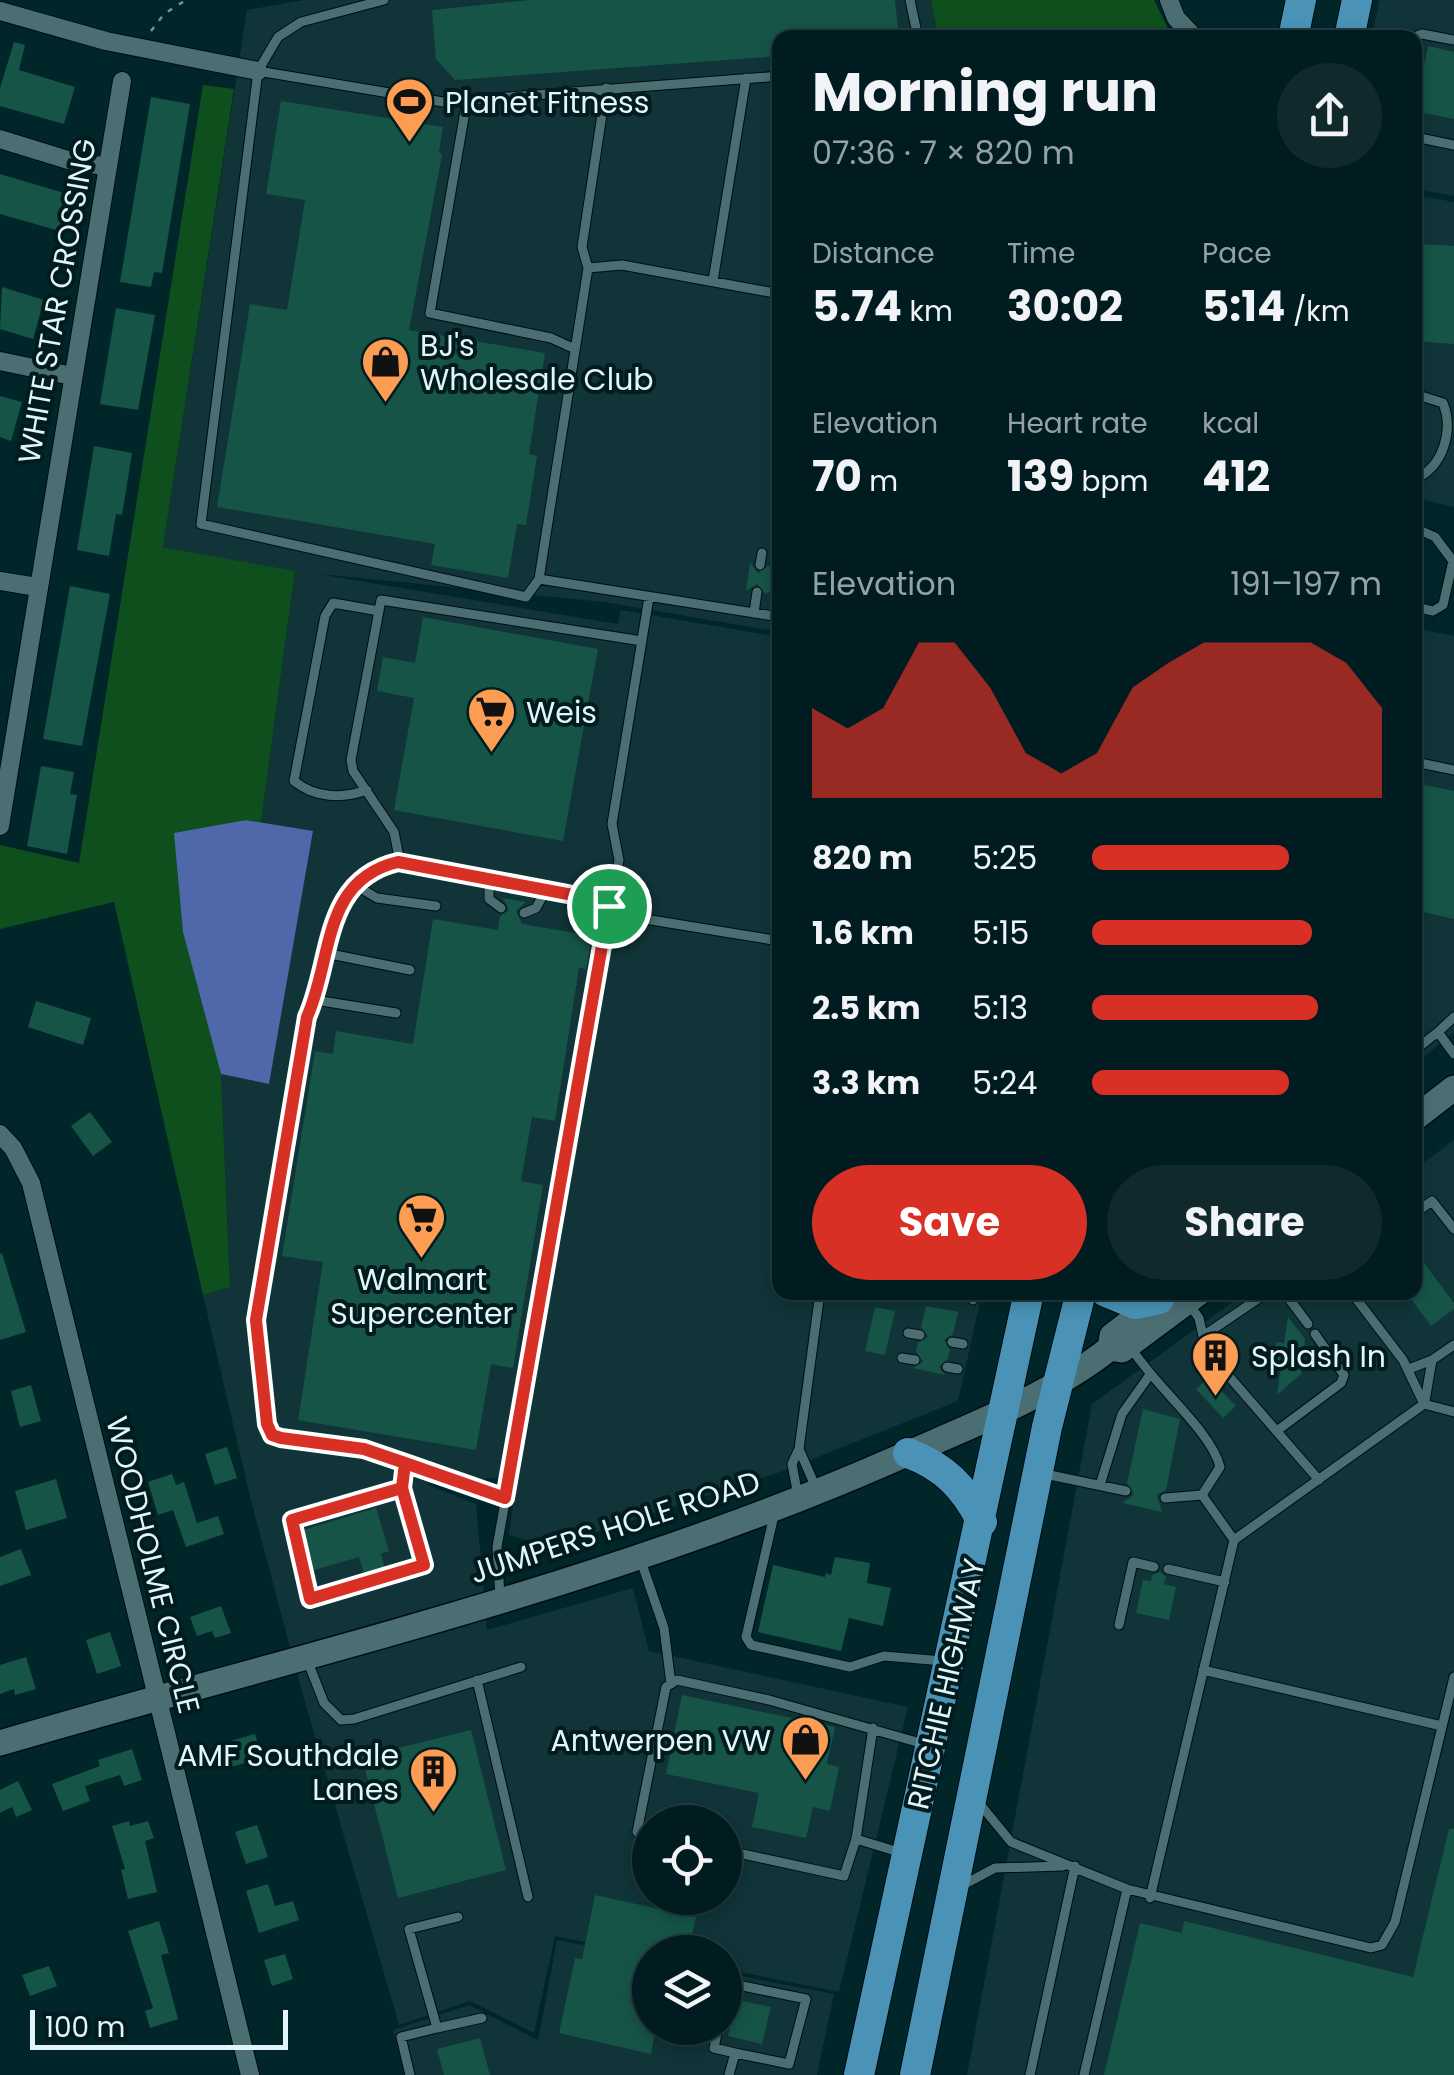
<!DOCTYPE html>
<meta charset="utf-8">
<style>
:root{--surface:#011c20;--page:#0f292d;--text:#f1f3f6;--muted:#96a1a5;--line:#233a3e;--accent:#d93025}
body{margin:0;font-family:Poppins,sans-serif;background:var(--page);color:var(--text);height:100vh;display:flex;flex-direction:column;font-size:38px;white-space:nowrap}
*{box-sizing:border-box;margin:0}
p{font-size:32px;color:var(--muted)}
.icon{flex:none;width:55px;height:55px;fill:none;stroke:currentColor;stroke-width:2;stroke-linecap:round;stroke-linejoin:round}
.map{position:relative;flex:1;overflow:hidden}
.side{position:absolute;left:772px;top:30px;width:650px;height:1270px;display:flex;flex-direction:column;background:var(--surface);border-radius:20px;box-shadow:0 5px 15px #0003,0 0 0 2px var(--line)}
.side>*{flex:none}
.tools{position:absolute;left:632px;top:1805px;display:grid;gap:20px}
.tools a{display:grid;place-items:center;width:110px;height:110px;border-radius:50%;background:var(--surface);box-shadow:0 5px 15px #0003,0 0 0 2px var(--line);font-size:50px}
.scale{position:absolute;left:30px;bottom:25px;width:258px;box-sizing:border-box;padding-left:10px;border:5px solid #e2f5f8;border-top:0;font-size:28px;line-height:35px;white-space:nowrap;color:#e2f5f8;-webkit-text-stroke:8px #021b1e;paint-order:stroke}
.pin{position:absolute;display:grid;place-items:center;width:85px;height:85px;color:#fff;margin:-42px;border:5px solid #fff;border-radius:50%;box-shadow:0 2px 10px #0007}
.round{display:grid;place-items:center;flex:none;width:105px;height:105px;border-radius:52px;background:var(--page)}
.headline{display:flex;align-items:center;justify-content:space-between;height:170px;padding:0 40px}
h1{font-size:55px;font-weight:700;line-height:75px}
.metrics{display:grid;grid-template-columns:repeat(3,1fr);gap:15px;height:170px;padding:10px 40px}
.metrics div{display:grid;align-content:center}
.metrics b{font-size:42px;font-weight:700}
.metrics small{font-size:28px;font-weight:400}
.metrics p{font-size:28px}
.chart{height:280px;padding:20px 40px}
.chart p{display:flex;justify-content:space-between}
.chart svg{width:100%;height:180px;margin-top:10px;fill:var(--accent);opacity:.7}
.cta{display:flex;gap:20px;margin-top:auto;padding:20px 40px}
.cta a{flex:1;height:115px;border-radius:60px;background:var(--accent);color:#fff;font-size:40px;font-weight:700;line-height:115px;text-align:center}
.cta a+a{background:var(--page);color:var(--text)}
ul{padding:0 40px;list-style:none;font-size:32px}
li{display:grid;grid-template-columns:160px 120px 1fr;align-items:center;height:75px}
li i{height:25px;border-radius:12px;background:var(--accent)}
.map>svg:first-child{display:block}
</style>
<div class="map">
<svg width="1454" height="2075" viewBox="0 0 1454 2075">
<rect width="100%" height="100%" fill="#01262a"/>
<path fill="#103438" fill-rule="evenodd" d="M304 0H931L938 37 780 38V632L604 602 318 574 618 624 621 610 780 637V1292L982 1293 958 1401 780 1472 550 1547 509 1535 517 1476 426 1484 476 1504 487 1630 633 1588 649 1651 908 1707 839 1992 725 1969V1952L650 1955 555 1936 534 2033 470 2001 399 2025 300 1685 250 1497 203 1295 230 1287 221 1074 268 1084 313 832 261 822 295 572 163 547 247 10ZM650 1822H725V1898H650Z
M1379 0H1454V196L1415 189V38H1372Z
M1415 195 1454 202V507L1415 498Z
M1415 628 1454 636V1032L1415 1064Z
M1454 1140V2075H967L1092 1404 1245 1293 1415 1292V1169Z
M557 1940 650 1958V2028H725V1973L834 1994 817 2075H405L393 2030 469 2005 538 2040Z"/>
<path fill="#0e4f1d" d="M931 0H1154L1172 37H938Z
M203 85 234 89 163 547 295 571 261 822 246 820 175 834 221 1074 230 1287 203 1295 114 902 0 929V845L79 863Z"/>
<path fill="#4f68aa" d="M246 820 313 831 269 1084 221 1074 183 932 174 833Z"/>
<path fill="#165448" d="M530 0H895L899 38H780V56L455 80 436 59 432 10Z
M14 42 25 45 19 70 75 87 64 124 0 106V88Z
M1428 46 1454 52V119L1415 111Z
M151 97 190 104 162 273 154 272 151 287 120 282Z
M281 101 443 127 439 151 442 155 409 330 545 353 529 454 537 456 526 525 517 524 508 578 431 565 435 544 217 507 250 304 287 310 305 200 266 194Z
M0 174 74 196 63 232 0 214Z
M1420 244 1454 246V344L1415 341Z
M2 287 44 300 33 339 0 329Z
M116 308 155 315 138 410 100 404Z
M0 396 22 402 11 441 0 437Z
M94 446 132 453 122 515 116 514 109 556 77 550Z
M750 563 758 573 768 566 780 568V588L765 594 757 584 746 591Z
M70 586 110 594 82 746 43 739Z
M423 617 598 649 563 841 394 810 414 698 377 691 383 657 415 663Z
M41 766 74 772 70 794 77 795 67 854 27 846Z
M1415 783 1454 791V919L1415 910Z
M503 898 526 902 516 911 522 924 588 935 587 940H591L586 969 579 968 555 1121 532 1117 521 1181 543 1185 513 1368 491 1364 476 1450 298 1420 323 1262 282 1256 315 1051 333 1054 336 1031 413 1044 433 919 498 930 500 916 509 910Z
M36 1001 91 1018 83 1045 28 1027Z
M90 1112 112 1142 93 1156 71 1126Z
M1415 1251 1454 1303V1309L1431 1326 1406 1292H1415Z
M2 1253 26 1332 0 1340V1254Z
M926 1306 958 1312 953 1334 944 1340 950 1350 948 1359 939 1367 945 1375 913 1368 923 1362 916 1351 918 1343 928 1337 921 1327Z
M875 1307 895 1311 885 1355 865 1351Z
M1288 1317 1305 1339 1301 1374 1277 1395 1281 1366 1273 1364 1276 1342 1284 1343Z
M1208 1378 1236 1406 1223 1418 1196 1389Z
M31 1385 41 1421 20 1427 11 1391Z
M1143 1409 1180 1419 1166 1490 1157 1495 1162 1512 1123 1503 1134 1494 1127 1483Z
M227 1447 237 1478 215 1485 205 1454Z
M172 1474 176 1485 184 1482 197 1523 218 1516 224 1534 186 1547 173 1510 158 1515 148 1482Z
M56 1479 67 1518 26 1530 15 1491Z
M376 1508 389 1551 381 1554 385 1568 364 1574 359 1557 314 1570 303 1530Z
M21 1549 31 1575 0 1586V1557Z
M835 1557 870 1563 867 1583 891 1588 883 1626 849 1618 841 1651 758 1632 773 1565 825 1577 826 1573 831 1575Z
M1160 1572 1166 1577 1164 1584 1176 1587 1169 1620 1136 1613 1143 1580 1151 1581 1152 1575Z
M221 1606 231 1633 215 1638 212 1631 197 1636 190 1617Z
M110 1632 121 1666 97 1674 86 1640Z
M26 1657 36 1689 15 1695 14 1689 0 1694V1665Z
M682 1695 835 1727 827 1764 839 1767 830 1811 813 1807 806 1838 752 1827 759 1793 666 1774Z
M471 1730 506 1870 398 1898 362 1757Z
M255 1734 262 1758 220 1770 213 1746Z
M132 1749 142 1780 124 1786 120 1775 85 1786 90 1801 63 1811 52 1784 100 1766 98 1760Z
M18 1781 32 1810 16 1817 12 1807 0 1813V1790Z
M129 1821 130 1826 148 1821 154 1838 145 1841 157 1892 128 1899 121 1870 125 1869 112 1826Z
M257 1825 268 1857 246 1864 235 1832Z
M1449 1829H1454V2075H1104L1140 1923 1182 1933 1184 1921 1413 1977Z
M268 1884 275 1906 293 1901 299 1920 259 1933 246 1891Z
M595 1895 696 1917 688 1952 650 1949V2028H656L651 2054 559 2033 575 1958 582 1959Z
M159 1921 169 1953 161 1955 178 2019 150 2028 145 2011 153 2008 128 1931Z
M285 1954 293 1979 272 1986 264 1960Z
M49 1966 57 1986 30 1996 22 1975Z
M737 2000 771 2007 762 2044 728 2036Z
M480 2038 490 2075H444L437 2049Z"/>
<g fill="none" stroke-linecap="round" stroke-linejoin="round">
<defs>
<path id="lane" d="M384 0 301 22 278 37 258 71 201 524 526 597 539 579
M910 0 918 38
M1412 38 1422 34 1454 40
M258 71 443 102 780 76
M467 100 430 313 551 338 575 349
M1415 137 1454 145
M588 268 582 247 606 88
M713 281 746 78
M780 294 622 265 588 268 539 579 780 617
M1415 394 1443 403C1454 431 1443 467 1415 479
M1415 528 1435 537 1453 561 1443 605 1433 611 1415 607
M760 565 762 553
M754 613 757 592
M776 616 778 596
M1415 762 1454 770
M367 790C342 799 315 798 294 781L325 616 333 603 379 611
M400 862 394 832 353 771 351 760 381 600 642 641
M489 880V899L501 908
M355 885 377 898 436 906
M524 913 536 908 546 890
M325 953 410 970
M315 1000 396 1013
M1438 1032 1454 1017
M1415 1050 1438 1032 1454 1054
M1415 1213 1432 1201 1454 1229
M1284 1292 1308 1324
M1351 1292 1403 1360 1424 1404
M973 1300 975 1292
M1189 1304 1199 1318 1206 1350 1319 1480
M908 1333 920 1335
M1203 1336 1268 1292
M952 1342 963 1344
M1132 1349C1154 1385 1212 1432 1220 1467L1202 1495
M902 1358 915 1360
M947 1367 958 1369
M1409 1369 1432 1360 1454 1345
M1425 1401 1432 1360
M1278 1430 1341 1383 1344 1375 1315 1334
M799 1449 816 1488
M1045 1474 1126 1491
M1100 1485 1122 1414 1149 1376
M403 1487 424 1565 310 1599 292 1520 403 1487 405 1463
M798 1496 792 1464 799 1449 820 1292
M505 1498 363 1449 281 1439 273 1435 267 1424 256 1319 307 1017C334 958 318 881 398 862L595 899 626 916 780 941
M1165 1498 1202 1495 1234 1540
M775 1511 746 1637 751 1645 850 1667 884 1656 943 1661
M641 1561 664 1628 671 1684
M1168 1569 1225 1582
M500 1597 497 1547 619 860 612 824 649 597
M1119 1625 1133 1562 1154 1567
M308 1662 324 1703 341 1720 354 1719 521 1667
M1203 1670 1442 1726
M477 1680 528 1897
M979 1803 1011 1842 1127 1889 1371 1948 1382 1945 1395 1922 1454 1677
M650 1834 637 1832 666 1687 677 1680 769 1700 924 1744
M856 1839 873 1728
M725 1850 844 1876 856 1839 902 1853
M963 1885 995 1868 1063 1866
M1150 1898 1234 1540 1424 1404 1454 1412
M458 1917 409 1929 437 2028 482 2018
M725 1995 728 1983 806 1999 789 2064 735 2053 729 2075
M718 2028 714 2048 735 2053
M410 2075 401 2037 437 2028
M1030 2075 1075 1866
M1084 2075 1127 1889"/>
<path id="street" d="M1169 0 1176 18 1195 38
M0 11 106 41 258 71
M0 139 68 160 108 167
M0 361 72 376
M0 581 37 587
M0 826 122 81
M0 1134 13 1148 31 1183 250 2075"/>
<path id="secondary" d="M1415 1118 1454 1088
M1110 1348 1122 1350 1200 1292
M0 1743C300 1655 609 1585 895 1459 968 1427 1048 1397 1110 1348L1112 1336 1160 1299"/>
<path id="primary" d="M1293 38 1301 0
M1349 38 1357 0
M1106 1292 1135 1304 1159 1299
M908 1453C945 1467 964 1487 982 1522
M859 2075 1029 1292
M915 2075 1047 1427 1081 1292"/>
</defs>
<use href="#lane" stroke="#000d11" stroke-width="11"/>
<use href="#street" stroke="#000d11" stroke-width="20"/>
<use href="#secondary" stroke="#000d11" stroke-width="28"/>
<use href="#primary" stroke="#000d11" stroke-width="32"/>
<path stroke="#759194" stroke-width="2.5" stroke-dasharray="5 8" stroke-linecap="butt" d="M151 31 164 14 186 0"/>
<use href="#lane" stroke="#4b6e73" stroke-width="9"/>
<use href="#street" stroke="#4b6e73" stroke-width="18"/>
<use href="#secondary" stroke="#4b6e73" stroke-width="25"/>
<use href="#primary" stroke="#4a93b6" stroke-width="30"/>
</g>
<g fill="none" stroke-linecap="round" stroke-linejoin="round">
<defs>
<path id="route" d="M609 906 594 899 398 862C321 880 333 960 307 1017L256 1320 267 1424 272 1435 281 1438 364 1449 405 1463 402 1488 292 1520 310 1599 424 1565 402 1488 405 1463 505 1498 609 906"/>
</defs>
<use href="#route" stroke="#fff" stroke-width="20"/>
<use href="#route" stroke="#d93025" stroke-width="12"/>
</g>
<defs>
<symbol id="stadium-pin" viewBox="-11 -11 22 30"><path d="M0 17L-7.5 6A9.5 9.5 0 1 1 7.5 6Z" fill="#fc9d53" stroke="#021b1e"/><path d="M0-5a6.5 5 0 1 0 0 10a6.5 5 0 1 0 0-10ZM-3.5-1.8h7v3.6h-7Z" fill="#111"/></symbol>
<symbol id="shop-pin" viewBox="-11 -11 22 30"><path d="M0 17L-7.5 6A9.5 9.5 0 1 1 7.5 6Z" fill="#fc9d53" stroke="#021b1e"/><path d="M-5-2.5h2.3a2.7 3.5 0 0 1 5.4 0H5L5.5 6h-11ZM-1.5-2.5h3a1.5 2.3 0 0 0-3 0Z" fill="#111"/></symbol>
<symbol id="supermarket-pin" viewBox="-11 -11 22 30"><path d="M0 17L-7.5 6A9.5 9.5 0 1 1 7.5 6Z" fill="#fc9d53" stroke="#021b1e"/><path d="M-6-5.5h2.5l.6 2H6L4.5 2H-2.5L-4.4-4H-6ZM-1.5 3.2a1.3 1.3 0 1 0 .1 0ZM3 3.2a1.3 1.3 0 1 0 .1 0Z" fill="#111"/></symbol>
<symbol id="building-pin" viewBox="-11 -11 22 30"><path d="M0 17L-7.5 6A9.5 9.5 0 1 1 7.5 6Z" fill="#fc9d53" stroke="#021b1e"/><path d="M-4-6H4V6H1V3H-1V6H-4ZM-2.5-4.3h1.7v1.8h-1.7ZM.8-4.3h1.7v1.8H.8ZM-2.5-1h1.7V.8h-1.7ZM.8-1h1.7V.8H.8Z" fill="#111"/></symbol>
</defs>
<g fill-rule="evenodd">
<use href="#stadium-pin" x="382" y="74" width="55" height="75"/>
<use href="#shop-pin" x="358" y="334" width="55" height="75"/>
<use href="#supermarket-pin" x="464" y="684" width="55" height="75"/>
<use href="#supermarket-pin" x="394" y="1190" width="55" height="75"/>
<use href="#building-pin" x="1188" y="1328" width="55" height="75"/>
<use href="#shop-pin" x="778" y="1712" width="55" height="75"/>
<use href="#building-pin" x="406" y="1744" width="55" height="75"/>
</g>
<g text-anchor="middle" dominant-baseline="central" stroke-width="8" stroke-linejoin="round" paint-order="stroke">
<g font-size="30" fill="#e2f5f8" stroke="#021b1e" text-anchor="start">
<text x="445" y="102">Planet Fitness</text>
<text x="420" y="345">BJ's<tspan x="420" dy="34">Wholesale Club</tspan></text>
<text x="526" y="712">Weis</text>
<text x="422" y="1279" text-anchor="middle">Walmart<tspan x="422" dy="34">Supercenter</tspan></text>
<text x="1251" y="1356">Splash In</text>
<text x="771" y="1740" text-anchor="end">Antwerpen VW</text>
<text x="399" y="1755" text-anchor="end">AMF Southdale<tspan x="399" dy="34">Lanes</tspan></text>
</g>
<g font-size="30" fill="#e2f5f8" stroke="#021b1e">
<text transform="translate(57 301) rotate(-80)">WHITE STAR CROSSING</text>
<text transform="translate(615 1527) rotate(-18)">JUMPERS HOLE ROAD</text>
<text transform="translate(153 1565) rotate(76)">WOODHOLME CIRCLE</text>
<text transform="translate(946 1684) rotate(-77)">RITCHIE HIGHWAY</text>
</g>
</g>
</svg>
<div class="tools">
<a><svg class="icon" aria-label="locate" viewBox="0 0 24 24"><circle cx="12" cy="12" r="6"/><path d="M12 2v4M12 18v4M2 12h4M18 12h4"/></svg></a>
<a><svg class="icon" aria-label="layers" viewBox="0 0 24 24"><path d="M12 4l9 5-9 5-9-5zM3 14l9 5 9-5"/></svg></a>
</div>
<div class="scale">100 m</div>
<div class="pin" style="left:609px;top:906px;background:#1e9e55"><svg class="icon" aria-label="arrive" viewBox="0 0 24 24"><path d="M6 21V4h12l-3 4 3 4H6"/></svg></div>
<section class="side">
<div class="headline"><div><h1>Morning run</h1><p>07:36 · 7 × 820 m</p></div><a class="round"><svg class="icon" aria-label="share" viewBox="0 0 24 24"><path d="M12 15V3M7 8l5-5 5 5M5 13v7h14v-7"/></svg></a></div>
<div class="metrics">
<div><p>Distance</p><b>5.74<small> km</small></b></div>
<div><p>Time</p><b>30:02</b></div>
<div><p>Pace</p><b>5:14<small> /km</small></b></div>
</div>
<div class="metrics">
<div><p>Elevation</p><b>70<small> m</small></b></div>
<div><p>Heart rate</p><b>139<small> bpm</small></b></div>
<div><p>kcal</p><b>412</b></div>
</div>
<div class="chart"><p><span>Elevation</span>191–197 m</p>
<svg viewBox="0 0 160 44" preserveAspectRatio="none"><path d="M0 44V22L10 27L20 22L30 6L40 6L50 17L60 33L70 38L80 33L90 17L100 11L110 6L120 6L130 6L140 6L150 11L160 22V44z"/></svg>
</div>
<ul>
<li><b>820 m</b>5:25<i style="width:68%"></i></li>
<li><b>1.6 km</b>5:15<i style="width:76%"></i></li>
<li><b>2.5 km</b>5:13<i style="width:78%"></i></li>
<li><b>3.3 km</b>5:24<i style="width:68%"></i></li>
</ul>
<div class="cta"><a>Save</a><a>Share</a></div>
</section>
</div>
